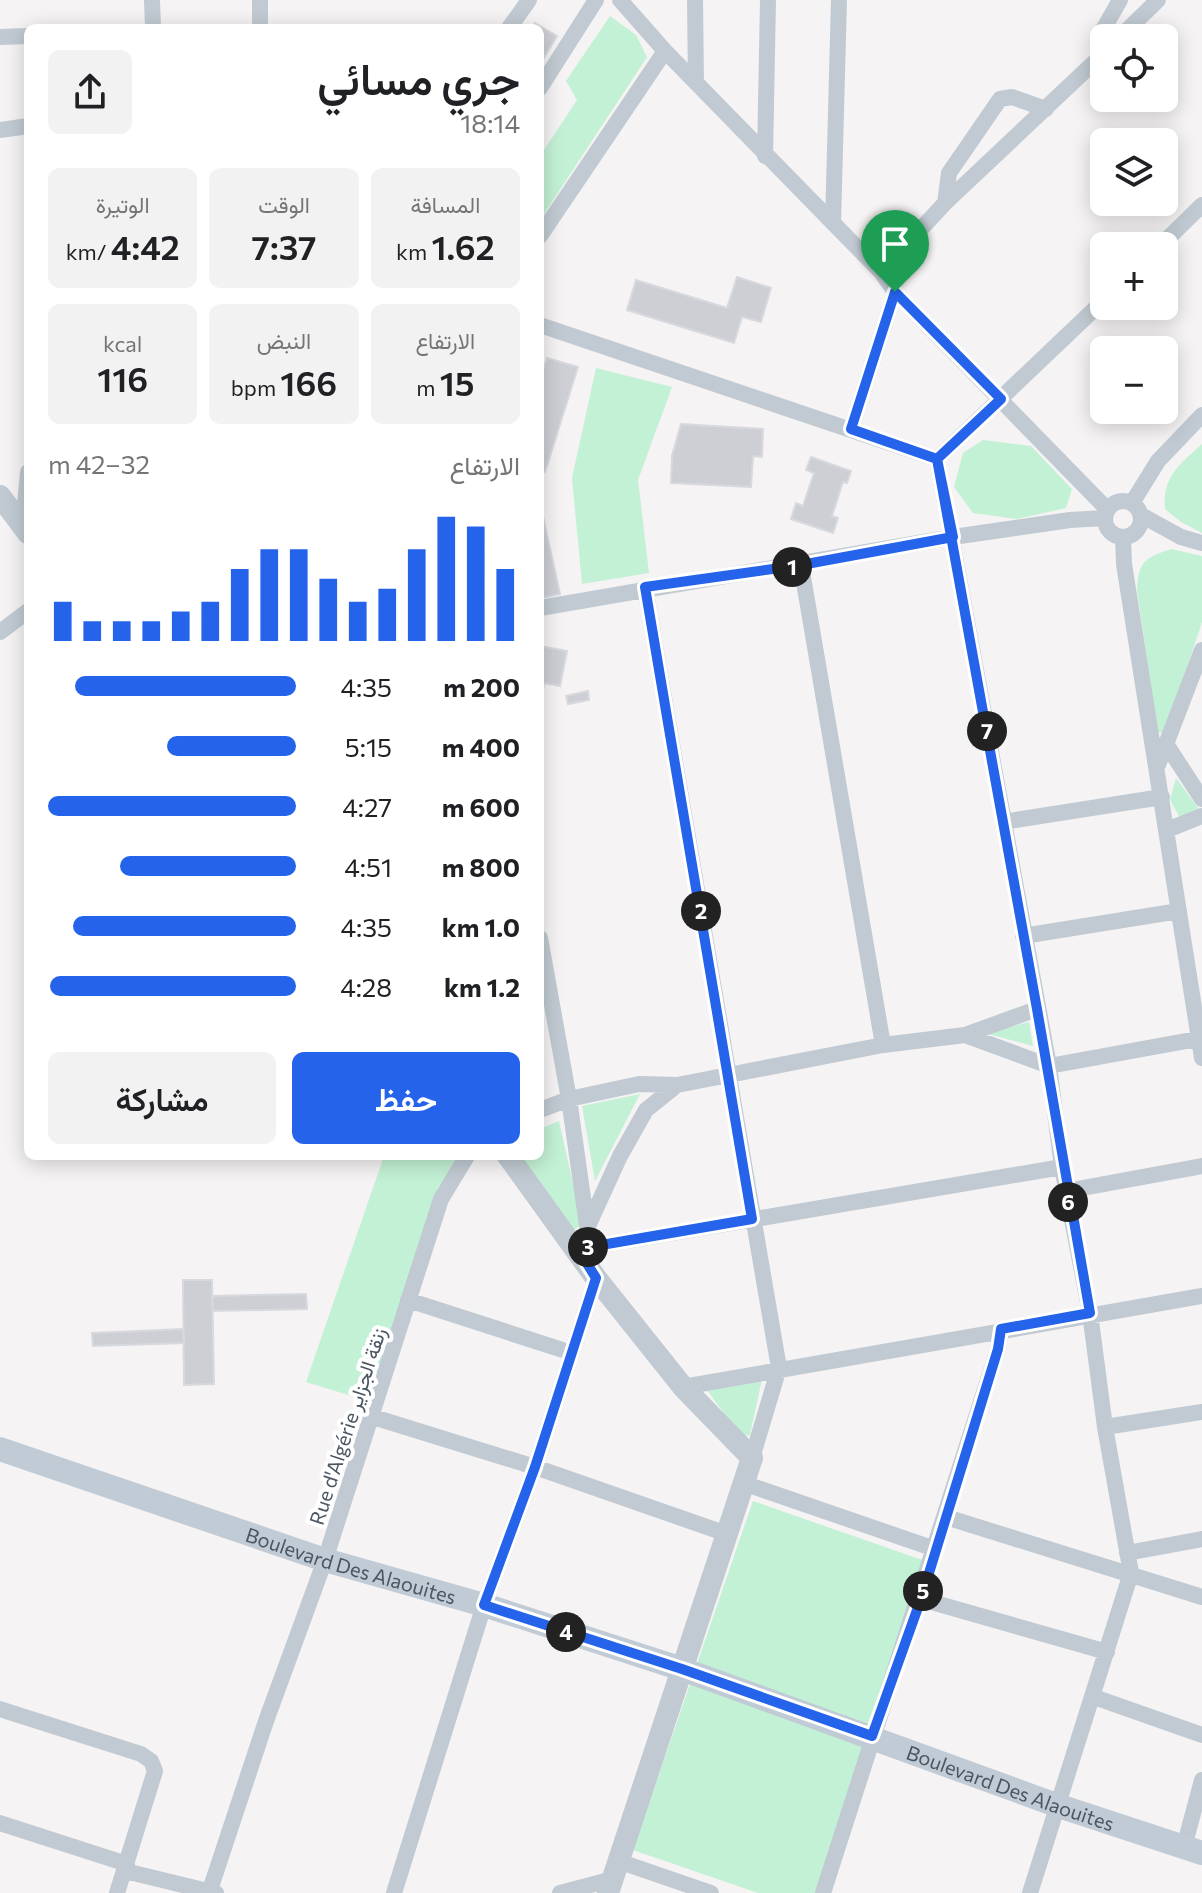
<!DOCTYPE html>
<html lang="ar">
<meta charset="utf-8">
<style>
:root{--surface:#fff;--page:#f2f2f2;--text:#202124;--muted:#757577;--accent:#2563eb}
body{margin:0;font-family:Commissioner,Vazirmatn,sans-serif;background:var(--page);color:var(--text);direction:rtl;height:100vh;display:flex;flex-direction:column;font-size:30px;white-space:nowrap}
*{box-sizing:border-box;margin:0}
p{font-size:26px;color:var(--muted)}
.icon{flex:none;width:44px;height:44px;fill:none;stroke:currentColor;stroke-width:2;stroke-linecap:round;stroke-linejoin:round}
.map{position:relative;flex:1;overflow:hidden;direction:ltr}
.details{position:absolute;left:24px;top:24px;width:520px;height:1136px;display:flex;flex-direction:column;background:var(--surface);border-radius:12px;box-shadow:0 4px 20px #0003;direction:rtl}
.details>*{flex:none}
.tools{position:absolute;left:1090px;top:24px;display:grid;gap:16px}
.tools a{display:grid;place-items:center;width:88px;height:88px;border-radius:12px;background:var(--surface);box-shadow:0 4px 20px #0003;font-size:40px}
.pin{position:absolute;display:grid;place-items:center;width:68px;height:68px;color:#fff;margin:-82px -34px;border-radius:50% 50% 50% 0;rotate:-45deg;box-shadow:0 0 8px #0007}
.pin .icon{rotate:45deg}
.km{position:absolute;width:40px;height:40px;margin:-20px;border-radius:50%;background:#222;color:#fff;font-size:22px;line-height:40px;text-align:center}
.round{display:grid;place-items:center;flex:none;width:84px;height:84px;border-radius:12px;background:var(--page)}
.headline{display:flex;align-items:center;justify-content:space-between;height:136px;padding:0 24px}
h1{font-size:44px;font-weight:600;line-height:60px}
.figures{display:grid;grid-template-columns:repeat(3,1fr);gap:12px;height:136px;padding:8px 24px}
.figures div{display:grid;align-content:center;border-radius:12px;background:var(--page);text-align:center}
.figures b{font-size:34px;font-weight:600}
.figures small{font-size:22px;font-weight:400}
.figures p{font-size:22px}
.chart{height:224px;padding:16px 24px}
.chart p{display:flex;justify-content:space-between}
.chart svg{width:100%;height:144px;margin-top:8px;stroke:var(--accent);stroke-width:6}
.button{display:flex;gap:16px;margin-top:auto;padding:16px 24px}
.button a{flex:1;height:92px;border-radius:12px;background:var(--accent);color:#fff;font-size:32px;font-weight:600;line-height:92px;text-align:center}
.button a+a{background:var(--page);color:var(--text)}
ul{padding:0 24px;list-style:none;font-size:26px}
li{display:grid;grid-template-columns:128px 96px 1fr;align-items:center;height:60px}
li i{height:20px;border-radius:10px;background:var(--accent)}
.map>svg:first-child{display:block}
</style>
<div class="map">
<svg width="1202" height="1893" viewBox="0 0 1202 1893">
<rect width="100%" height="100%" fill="#f5f3f3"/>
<path fill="#c3f1d5" d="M610 16 636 35 647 57 540 220V156L577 100 566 81Z
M596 368 672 387 638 480 649 573 582 584 572 478Z
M983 440 1031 446 1072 489 1066 508 1017 519 973 513 954 487 963 453Z
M1202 444V533L1181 522 1165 509C1162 477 1180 464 1202 444Z
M1171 549 1202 556V622L1165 734 1158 732 1137 591C1138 562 1144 558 1171 549Z
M1176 778 1201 812 1181 820 1170 800Z
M1029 1022 1033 1046 985 1033Z
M640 1094 595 1181 582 1106Z
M559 1121 582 1224 574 1230 520 1156H540V1129Z
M384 1156H462L438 1187 368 1401 306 1382Z
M762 1379 750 1435 741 1437 707 1390Z
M753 1501 928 1562 815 1893H758L633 1850Z"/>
<path fill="#cdcfd5" stroke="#d7d9de" stroke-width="2" d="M535 23 557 36 540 64V28H532Z
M737 277 771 288 761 322 742 317 734 343 627 310 636 280 727 308Z
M547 358 578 367 545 472 540 470V381Z
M681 424 763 429 762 457 753 456 751 487 671 483 672 456Z
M811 457 851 471 847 483 843 482 832 516 838 518 833 533 791 519 796 503 803 506 814 473 806 470Z
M540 503 560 594 540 598Z
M540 646 567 651 560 686 544 683 542 697Z
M588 691 589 700 568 704 566 696Z
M183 1280H212L214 1384 184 1385Z
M306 1294 307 1309 213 1311 212 1296Z
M183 1329 184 1343 93 1346 92 1333Z"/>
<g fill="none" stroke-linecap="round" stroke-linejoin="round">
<path stroke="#c1cad2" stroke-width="16" d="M152 0 153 28
M620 0 665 51 881 272 895 292 1107 509
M695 0 696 83
M260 28V0
M509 28 529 0
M0 37 28 36
M1119 38 1158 0
M540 88 596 0
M0 130 28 126
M765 156 768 0
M945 203 949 173 1000 99 1012 97 1046 109
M833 223 839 0
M540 236 665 51
M1160 246 1202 205
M881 272 945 203 1104 53V28L1120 0
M540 325 937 459 1104 300
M851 429 895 292
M937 459 1049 1066 1062 1167 1090 1313 1105 1427 1131 1573 1030 1893
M1105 519a18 18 0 1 1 36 0a18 18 0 1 1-36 0Z
M1132 503 1158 461 1202 415
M1141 515 1181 537 1202 543
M23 526 28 472
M1123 537 1124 564 1202 1058
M801 565 883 1045
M645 587 779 1368 752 1458
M540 608 953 537 1070 520 1105 518
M0 632 28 611
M1168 747 1202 799
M1158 765 1202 650
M1003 822 1162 797
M1167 830 1202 816
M1023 936 1179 911
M540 938 569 1099 590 1247
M965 1035 1049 1066 1202 1038
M540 1110 569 1099 639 1084 677 1085 883 1045 965 1035 1037 1009
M1066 1191 1202 1166
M589 1224 620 1156 646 1110 677 1085
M578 1249 1062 1167
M408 1300 572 1353
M683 1387 1202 1296
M370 1416 535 1467 727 1534
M1105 1427 1202 1412
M743 1483 935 1549
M946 1517 1202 1597
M1127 1553 1202 1539
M921 1599 1107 1652
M1094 1697 1202 1735
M0 1709 141 1754 151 1761 155 1771 117 1893
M0 1823 127 1864
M1184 1847 1202 1780
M618 1861 711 1893
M125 1871 216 1893
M209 1893 266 1721 325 1560 441 1199 467 1156
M394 1893 484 1605 535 1467 596 1278
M560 1893 613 1879
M823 1893 998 1349 1001 1329"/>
<path stroke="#c1cad2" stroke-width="22" d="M0 496 28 533
M508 1156 596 1278 683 1387 752 1458 608 1893"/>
<path stroke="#c1cbd6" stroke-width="24" id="s1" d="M0 1449 325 1560 484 1605 682 1669 1059 1806 1202 1853"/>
</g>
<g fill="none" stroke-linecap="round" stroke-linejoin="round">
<defs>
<path id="route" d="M895 292 851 429 937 459 953 537 801 565 645 587 752 1219 578 1249 596 1278 535 1467 484 1605 682 1669 872 1736 921 1599 998 1349 1001 1329 1090 1313 1037 1009 937 459 1001 399 895 292"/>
</defs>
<use href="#route" stroke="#fff" stroke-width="16"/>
<use href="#route" stroke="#2563eb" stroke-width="10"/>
</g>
<g text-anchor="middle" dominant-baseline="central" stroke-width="8" stroke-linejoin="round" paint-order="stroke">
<g font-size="20" fill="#4a5661" stroke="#fff">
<text transform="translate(347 1426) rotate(-72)">Rue d'Algérie زنقة الجزاير</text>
<text stroke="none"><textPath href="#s1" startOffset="370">Boulevard Des Alaouites</textPath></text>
<text stroke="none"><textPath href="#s1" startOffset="1066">Boulevard Des Alaouites</textPath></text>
</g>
</g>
</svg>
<div class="tools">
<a><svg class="icon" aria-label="locate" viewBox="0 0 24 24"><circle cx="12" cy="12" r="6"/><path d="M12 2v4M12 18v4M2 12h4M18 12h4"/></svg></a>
<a><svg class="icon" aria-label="layers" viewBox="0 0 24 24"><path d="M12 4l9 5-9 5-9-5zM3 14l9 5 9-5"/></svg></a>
<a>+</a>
<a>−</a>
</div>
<div class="pin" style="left:895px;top:292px;background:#1e9e55"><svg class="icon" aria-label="arrive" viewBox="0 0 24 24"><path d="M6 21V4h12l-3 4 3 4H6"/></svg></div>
<b class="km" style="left:792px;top:567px">1</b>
<b class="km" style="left:701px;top:911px">2</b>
<b class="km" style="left:588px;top:1247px">3</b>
<b class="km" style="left:566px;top:1632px">4</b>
<b class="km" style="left:923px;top:1591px">5</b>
<b class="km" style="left:1068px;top:1202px">6</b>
<b class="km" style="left:987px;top:731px">7</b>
<section class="details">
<div class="headline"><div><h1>جري مسائي</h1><p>18:14</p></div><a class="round"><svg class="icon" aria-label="share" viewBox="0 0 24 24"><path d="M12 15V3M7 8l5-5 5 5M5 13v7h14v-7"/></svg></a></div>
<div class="figures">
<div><p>المسافة</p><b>1.62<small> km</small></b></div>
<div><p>الوقت</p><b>7:37</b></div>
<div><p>الوتيرة</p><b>4:42<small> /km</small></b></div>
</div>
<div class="figures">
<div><p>الارتفاع</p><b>15<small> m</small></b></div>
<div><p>النبض</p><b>166<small> bpm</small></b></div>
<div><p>kcal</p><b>116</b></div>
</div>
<div class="chart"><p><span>الارتفاع</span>32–42 m</p>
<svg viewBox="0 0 160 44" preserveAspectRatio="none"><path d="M5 44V32M15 44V38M25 44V38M35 44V38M45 44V35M55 44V32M65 44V22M75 44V16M85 44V16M95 44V25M105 44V32M115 44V28M125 44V16M135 44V6M145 44V9M155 44V22"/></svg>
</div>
<ul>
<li><b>200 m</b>4:35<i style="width:89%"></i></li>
<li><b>400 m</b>5:15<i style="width:52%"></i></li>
<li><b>600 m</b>4:27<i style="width:100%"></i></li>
<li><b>800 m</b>4:51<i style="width:71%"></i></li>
<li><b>1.0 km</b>4:35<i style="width:90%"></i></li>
<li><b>1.2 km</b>4:28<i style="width:99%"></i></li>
</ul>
<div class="button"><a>حفظ</a><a>مشاركة</a></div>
</section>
</div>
